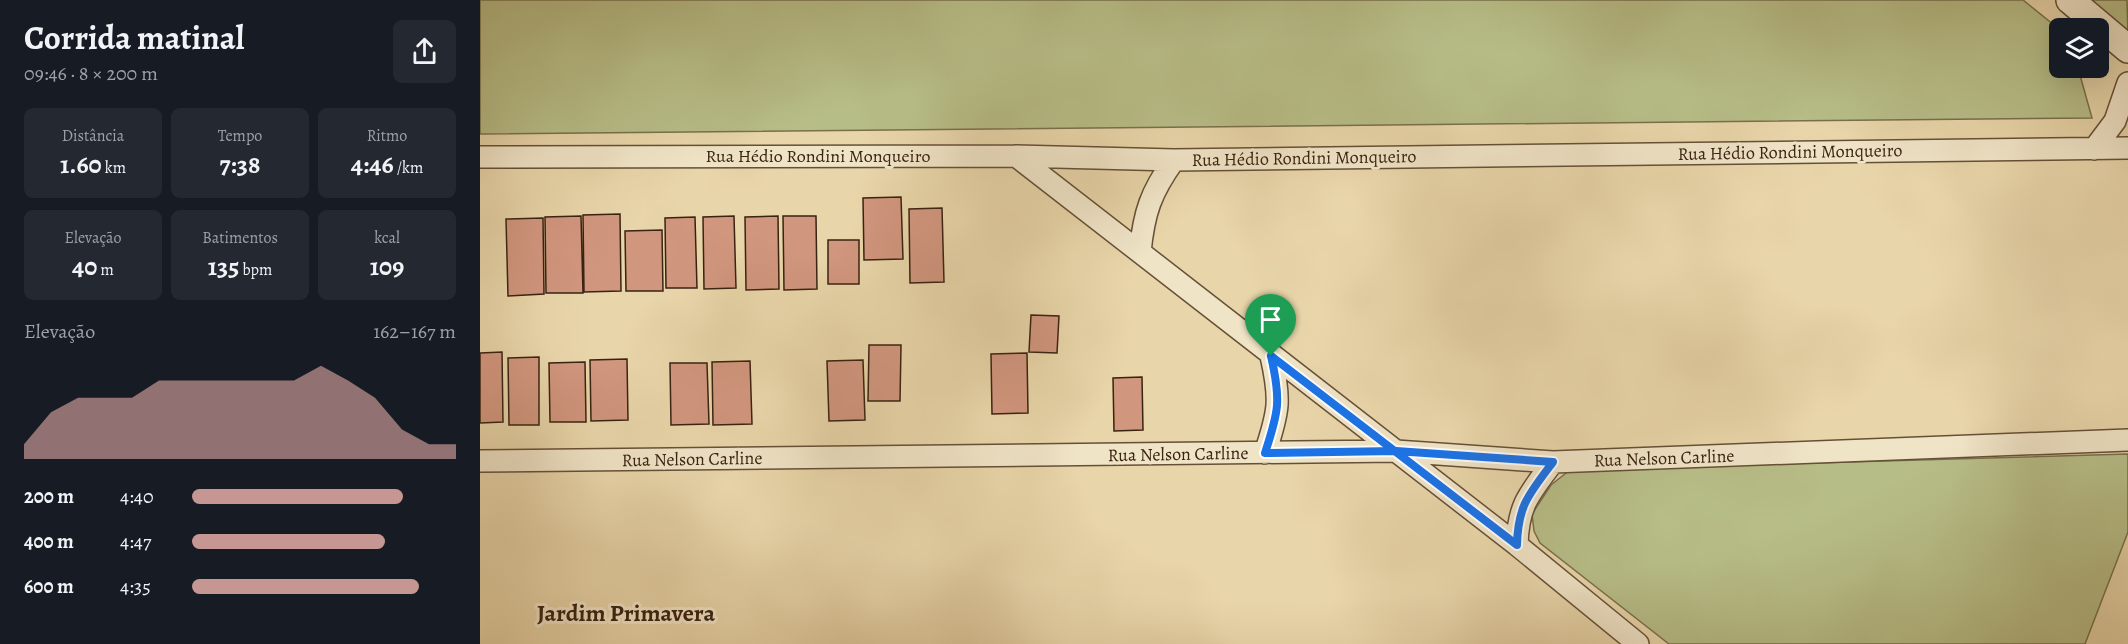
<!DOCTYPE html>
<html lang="pt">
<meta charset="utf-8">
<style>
:root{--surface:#171b24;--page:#242831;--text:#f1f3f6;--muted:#9ea1a6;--accent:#c59692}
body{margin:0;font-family:Alegreya,serif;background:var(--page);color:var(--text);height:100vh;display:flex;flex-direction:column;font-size:22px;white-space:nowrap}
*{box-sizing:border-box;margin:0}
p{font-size:20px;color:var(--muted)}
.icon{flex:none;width:33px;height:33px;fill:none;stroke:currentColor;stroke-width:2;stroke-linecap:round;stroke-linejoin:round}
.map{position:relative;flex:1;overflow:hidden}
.side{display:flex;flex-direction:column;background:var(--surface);width:480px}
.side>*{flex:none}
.tools{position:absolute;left:1569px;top:18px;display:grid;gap:12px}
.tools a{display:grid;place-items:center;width:60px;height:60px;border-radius:9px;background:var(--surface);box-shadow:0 6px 24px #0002;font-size:30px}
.pin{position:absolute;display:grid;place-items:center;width:51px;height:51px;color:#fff;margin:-62px -26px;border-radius:50% 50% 50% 0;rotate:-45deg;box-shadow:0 0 6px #0007}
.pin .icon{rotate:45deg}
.round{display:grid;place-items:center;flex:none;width:63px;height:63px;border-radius:9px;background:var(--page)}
.head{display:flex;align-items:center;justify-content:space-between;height:102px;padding:0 24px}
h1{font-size:33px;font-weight:700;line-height:45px}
.metrics{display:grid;grid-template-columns:repeat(3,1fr);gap:9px;height:102px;padding:6px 24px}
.metrics div{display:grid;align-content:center;border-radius:9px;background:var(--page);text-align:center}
.metrics b{font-size:26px;font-weight:700}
.metrics small{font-size:16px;font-weight:400}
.metrics p{font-size:16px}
.chart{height:168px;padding:12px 24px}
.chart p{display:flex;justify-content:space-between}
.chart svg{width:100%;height:108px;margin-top:6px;fill:var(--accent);opacity:.7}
ul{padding:0 24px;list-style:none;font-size:20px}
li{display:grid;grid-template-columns:96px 72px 1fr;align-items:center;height:45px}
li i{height:15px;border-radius:8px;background:var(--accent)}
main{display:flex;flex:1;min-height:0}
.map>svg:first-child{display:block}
</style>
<main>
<section class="side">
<div class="head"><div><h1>Corrida matinal</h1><p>09:46 · 8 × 200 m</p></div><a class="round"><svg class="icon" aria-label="share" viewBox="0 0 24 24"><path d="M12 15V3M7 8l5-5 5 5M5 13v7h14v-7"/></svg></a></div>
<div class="metrics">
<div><p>Distância</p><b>1.60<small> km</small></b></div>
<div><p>Tempo</p><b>7:38</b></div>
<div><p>Ritmo</p><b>4:46<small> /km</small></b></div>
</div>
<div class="metrics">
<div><p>Elevação</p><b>40<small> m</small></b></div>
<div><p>Batimentos</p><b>135<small> bpm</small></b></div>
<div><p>kcal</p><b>109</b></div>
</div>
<div class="chart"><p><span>Elevação</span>162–167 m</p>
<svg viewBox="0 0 160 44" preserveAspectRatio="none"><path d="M0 44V38L10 25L20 19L30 19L40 19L50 12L60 12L70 12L80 12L90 12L100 12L110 6L120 12L130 19L140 32L150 38L160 38V44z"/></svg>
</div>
<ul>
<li><b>200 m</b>4:40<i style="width:80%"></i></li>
<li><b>400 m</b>4:47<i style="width:73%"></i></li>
<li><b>600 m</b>4:35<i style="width:86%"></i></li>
</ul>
</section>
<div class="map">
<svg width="1648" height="644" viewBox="0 0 1648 644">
<rect width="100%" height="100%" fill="#e8d5a9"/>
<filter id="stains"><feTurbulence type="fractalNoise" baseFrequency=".00333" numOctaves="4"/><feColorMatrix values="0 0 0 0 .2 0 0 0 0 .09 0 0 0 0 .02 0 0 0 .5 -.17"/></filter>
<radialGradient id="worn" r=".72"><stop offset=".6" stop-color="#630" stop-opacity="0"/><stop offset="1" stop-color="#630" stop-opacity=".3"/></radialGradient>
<path fill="#b7bd87" stroke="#78704c" stroke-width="1.5" d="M0 0H1543L1579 29 1580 68H1598L1612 118 0 134Z
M1608 0H1647L1648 35Z
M1648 454V532L1605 644H1189L1060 543 1054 531 1052 514 1071 485 1090 470Z"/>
<path fill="#d1967e" stroke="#392311" stroke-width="1.5" d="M421 197 423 259 384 260 383 198Z
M462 208 464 282 430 283 429 209Z
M140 214 141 291 104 292 103 215Z
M101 216 103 293H66L65 217Z
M254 216 256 288 224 289 223 217Z
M298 216 299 289 266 290 265 217Z
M303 216H336L337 289 304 290Z
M215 217 217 288H186L185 218Z
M63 218 64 294 28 296 26 219Z
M182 230 183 291H146L145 231Z
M348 240H379V284H348Z
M551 315 579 316 577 353 549 352Z
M389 345H421L420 401H388Z
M22 352 23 422 0 423V353Z
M547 353 548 413 512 414 511 354Z
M59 357V425H29L28 358Z
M147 359 148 420 111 421 110 360Z
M383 360 385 420 349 421 347 361Z
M270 361 272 424 233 425 232 362Z
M105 362 106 422H70L69 363Z
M190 363H227L229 424 191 425Z
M662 377 663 430 634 431 633 378Z"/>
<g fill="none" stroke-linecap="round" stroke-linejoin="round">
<defs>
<path id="minor" d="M1614 149 1635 121 1648 83
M536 156 1037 545 1158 644
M0 157 536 156 694 160 1648 148
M660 252C664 212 671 192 694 160
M785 453C799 411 801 400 791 356
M0 461 916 451 1073 462 1648 440
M1037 545C1038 505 1049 494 1073 462"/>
<path id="tertiary" d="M1590 0 1648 49"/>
</defs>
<use href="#minor" stroke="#655037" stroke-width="24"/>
<use href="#tertiary" stroke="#655037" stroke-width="30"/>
<use href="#minor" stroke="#f0e4c7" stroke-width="21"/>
<use href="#tertiary" stroke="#f0e4c7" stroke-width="27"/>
</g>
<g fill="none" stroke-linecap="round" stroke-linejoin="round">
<defs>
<path id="route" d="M791 356C801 400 799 411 785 453L916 451 1073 462C1049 494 1038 505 1037 545L791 356"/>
</defs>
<use href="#route" stroke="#fff" stroke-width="12"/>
<use href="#route" stroke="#1a73e8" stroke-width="8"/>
</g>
<g text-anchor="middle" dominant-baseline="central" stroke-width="6" stroke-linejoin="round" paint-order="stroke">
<g font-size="18" fill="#392311" stroke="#f0e4c7">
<text transform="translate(1310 152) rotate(-1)">Rua Hédio Rondini Monqueiro</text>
<text x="338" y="156">Rua Hédio Rondini Monqueiro</text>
<text transform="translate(824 158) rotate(-1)">Rua Hédio Rondini Monqueiro</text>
<text transform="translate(698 454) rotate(-1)">Rua Nelson Carline</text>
<text transform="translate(1184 458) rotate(-2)">Rua Nelson Carline</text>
<text transform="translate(212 459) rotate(-1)">Rua Nelson Carline</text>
</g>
<g font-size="24" font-weight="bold" fill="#392311" stroke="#f0e4c7">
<text x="146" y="613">Jardim Primavera</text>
</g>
</g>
<rect width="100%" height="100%" filter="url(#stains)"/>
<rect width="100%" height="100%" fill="url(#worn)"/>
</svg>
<div class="tools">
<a><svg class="icon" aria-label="layers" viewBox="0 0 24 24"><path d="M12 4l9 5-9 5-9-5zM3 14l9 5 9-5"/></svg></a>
</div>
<div class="pin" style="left:791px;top:356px;background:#1e9e55"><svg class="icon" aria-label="arrive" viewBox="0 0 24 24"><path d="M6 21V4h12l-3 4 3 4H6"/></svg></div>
</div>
</main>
